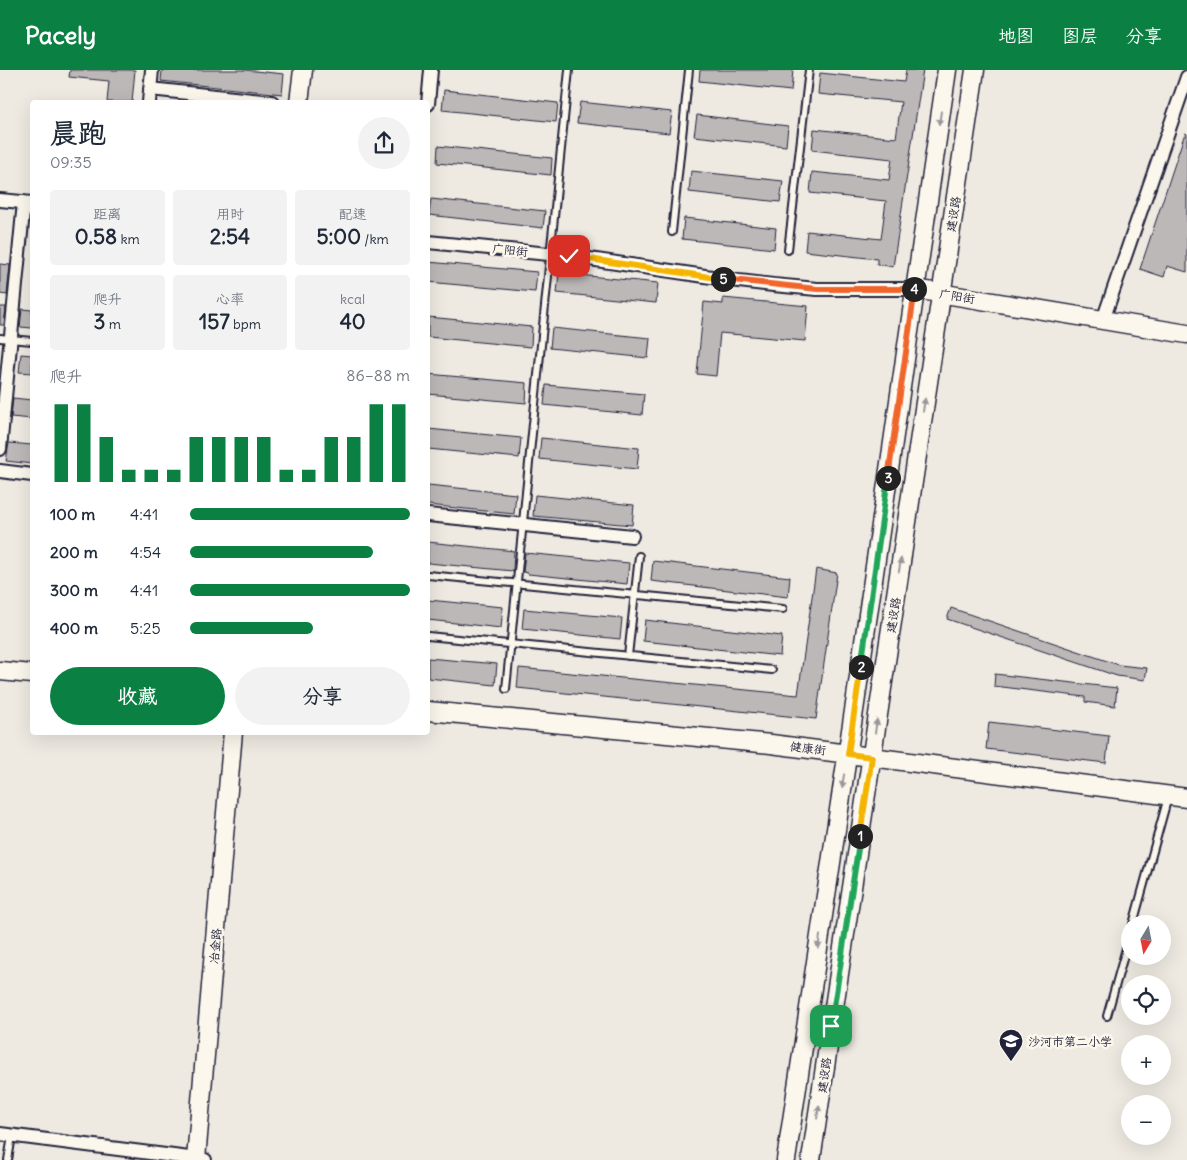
<!DOCTYPE html>
<html lang="zh">
<meta charset="utf-8">
<style>
:root{--surface:#fff;--page:#f2f2f3;--text:#1f2937;--muted:#747a83;--accent:#0b8043}
body{margin:0;font-family:Delius,"LXGW WenKai TC",sans-serif;background:var(--page);color:var(--text);height:100vh;display:flex;flex-direction:column;font-size:19px;white-space:nowrap}
*{box-sizing:border-box;margin:0}
p{font-size:16px;color:var(--muted)}
.icon{flex:none;width:28px;height:28px;fill:none;stroke:currentColor;stroke-width:2;stroke-linecap:round;stroke-linejoin:round}
.map{position:relative;flex:1;overflow:hidden}
.sheet{position:absolute;left:30px;top:30px;width:400px;height:635px;display:flex;flex-direction:column;background:var(--surface);border-radius:5px;box-shadow:0 5px 20px #0002}
.sheet>*{flex:none}
.needle{width:32px;rotate:190deg}
.controls{position:absolute;left:1121px;top:845px;display:grid;gap:10px}
.controls a{display:grid;place-items:center;width:50px;height:50px;border-radius:50%;background:var(--surface);box-shadow:0 5px 20px #0002;font-size:25px}
.pin{position:absolute;display:grid;place-items:center;width:42px;height:42px;color:#fff;margin:-21px;border-radius:10px;box-shadow:0 2px 8px #0006}
.km{position:absolute;width:25px;height:25px;margin:-12px;border-radius:50%;background:#222;color:#fff;font-size:14px;line-height:25px;text-align:center}
.round{display:grid;place-items:center;flex:none;width:52px;height:52px;border-radius:26px;background:var(--page)}
.headline{display:flex;align-items:center;justify-content:space-between;height:85px;padding:0 20px}
h1{font-size:28px;font-weight:700;line-height:38px}
.metrics{display:grid;grid-template-columns:repeat(3,1fr);gap:8px;height:85px;padding:5px 20px}
.metrics div{display:grid;align-content:center;border-radius:5px;background:var(--page);text-align:center}
.metrics b{font-size:21px;font-weight:700}
.metrics small{font-size:14px;font-weight:400}
.metrics p{font-size:14px}
.chart{height:140px;padding:10px 20px}
.chart p{display:flex;justify-content:space-between}
.chart svg{width:100%;height:90px;margin-top:5px;stroke:var(--accent);stroke-width:6}
.action{display:flex;gap:10px;margin-top:auto;padding:10px 20px}
.action a{flex:1;height:58px;border-radius:30px;background:var(--accent);color:#fff;font-size:20px;font-weight:700;line-height:58px;text-align:center}
.action a+a{background:var(--page);color:var(--text)}
ul{padding:0 20px;list-style:none;font-size:16px}
li{display:grid;grid-template-columns:80px 60px 1fr;align-items:center;height:38px}
li i{height:12px;border-radius:6px;background:var(--accent)}
header{display:flex;align-items:center;gap:30px;box-sizing:border-box;height:70px;padding:0 25px;background:var(--accent);color:#fff}
header strong{font-size:24px}
nav{display:flex;gap:28px;margin-inline-start:auto;font-size:18px}
.map>svg:first-child{display:block}
</style>
<header>
<strong>Pacely</strong>
<nav><a>地图</a><a>图层</a><a>分享</a></nav>
</header>
<div class="map">
<svg width="1187" height="1090" viewBox="0 0 1187 1090">
<rect width="100%" height="100%" fill="#eeeae2"/>
<filter id="ink" filterUnits="userSpaceOnUse"><feTurbulence type="fractalNoise" baseFrequency=".02" numOctaves="2"/><feDisplacementMap in="SourceGraphic" scale="10" xChannelSelector="R" yChannelSelector="G"/><feConvolveMatrix kernelMatrix="1 2 1 2 8 2 1 2 1" color-interpolation-filters="sRGB"/></filter>
<g filter="url(#ink)">
<path fill="#bcb8b8" stroke="#22223b" d="M70 0H135L132 32H107L109 11 69 7Z
M162 0H245L284 4 282 24 161 11Z
M700 0H793L791 21 699 11Z
M906 0H923L893 197 877 194V189L805 181 807 161 881 169 886 131 810 123 812 102 889 110 892 89 812 80 814 59 896 68 901 32 818 24 820 3 904 12Z
M444 20 558 33 556 52 442 40Z
M580 32 672 42 669 63 577 53Z
M697 45 788 56 786 76 694 66Z
M1185 63 1187 64V202L1167 196 1164 207 1140 199Z
M438 76 552 88 551 105 437 93Z
M691 101 783 111 780 132 689 122Z
M431 129 545 141 543 158 429 145Z
M684 148 776 158 774 179 682 169Z
M428 192 537 202 535 222 428 212Z
M0 194 10 195 7 225 0 224Z
M559 203 658 213 656 233 557 223Z
M723 228 808 236 805 271 720 263 716 306 697 304 704 232 723 234Z
M0 237H6L4 255H0Z
M22 239 32 240V258L20 257Z
M428 247 532 257 531 277 428 267Z
M552 258 650 268 648 288 550 278Z
M21 284 32 285V303L19 302Z
M428 304 527 313 526 333 428 324Z
M546 315 644 324 642 345 544 335Z
M13 328 32 330V349L11 347Z
M428 359 521 368 519 388 428 379Z
M541 368 639 378 637 399 539 389Z
M9 373 32 375V394L6 391Z
M428 415 516 424 514 444 428 435Z
M535 425 634 435 632 455 533 446Z
M428 472 514 481 513 501 428 493Z
M525 483 629 493 627 514 528 504V503L523 502Z
M653 491 790 507 788 527 651 511Z
M816 499 837 503 816 649 517 618 519 598 798 625Z
M428 530 503 537 501 558 428 550Z
M951 538 1119 595 1147 598 1145 610 1117 606 947 549Z
M524 539 622 548 620 569 522 559Z
M645 550 782 566 780 586 643 571Z
M428 588 497 594 495 615 428 608Z
M995 604 1117 618 1115 636 1085 632V627L994 616Z
M989 652 1109 666 1106 693 986 679Z"/>
<g fill="none" stroke-linecap="round" stroke-linejoin="round">
<defs>
<path id="lane" d="M672 162 689 0
M788 180 809 0
M0 268 32 271
M428 505 783 539
M428 566 772 600
M628 586 639 486
M506 619 569 0
M1133 854 1168 727
M1107 946 1130 864
M8 1090 12 1066"/>
<path id="street" d="M150 19 272 32
M149 32 152 0
M428 34 431 0
M0 130 32 133
M428 172 569 186 739 211 773 215 817 219H915
M1103 250 1187 7
M0 379 24 132
M0 401 32 405
M428 445 632 466
M0 1064 205 1090"/>
<path id="secondary" d="M299 32 303 0
M915 219 1187 264
M0 601 32 604
M428 641 771 674 1187 728
M196 1089 233 662
M786 1090 855 634 947 0
M811 1090 975 0"/>
</defs>
<use href="#lane" stroke="#22223b" stroke-width="10"/>
<use href="#street" stroke="#22223b" stroke-width="16"/>
<use href="#secondary" stroke="#22223b" stroke-width="21"/>
<use href="#lane" stroke="#fbf7ec" stroke-width="6"/>
<use href="#street" stroke="#fbf7ec" stroke-width="12"/>
<use href="#secondary" stroke="#fbf7ec" stroke-width="18"/>
</g>
<defs><path id="oneway-solid" d="M-6-.8H1V-3.2L6.5 0L1 3.2V.8H-6Z" transform="scale(1.25)"/></defs>
<g fill="#99979c">
<use href="#oneway-solid" transform="translate(940 48) rotate(98)"/>
<use href="#oneway-solid" transform="translate(924 335) rotate(-81)"/>
<use href="#oneway-solid" transform="translate(900 495) rotate(-81)"/>
<use href="#oneway-solid" transform="translate(876 656) rotate(-82)"/>
<use href="#oneway-solid" transform="translate(843 711) rotate(99)"/>
<use href="#oneway-solid" transform="translate(819 872) rotate(99)"/>
<use href="#oneway-solid" transform="translate(818 1042) rotate(-82)"/>
</g>
</g>
<g fill="none" stroke-linecap="round" stroke-linejoin="round" filter="url(#ink)">
<defs>
<path id="split-1" d="M831 956 860 766"/>
<path id="split-2" d="M860 766 872 687 848 684 861 597"/>
<path id="split-3" d="M861 597 888 408"/>
<path id="split-4" d="M888 408 915 219H914"/>
<path id="split-5" d="M723 209 817 219H914"/>
<path id="split-6" d="M569 186 723 209"/>
</defs>
<use href="#split-1" stroke="#fff" stroke-width="10"/>
<use href="#split-2" stroke="#fff" stroke-width="10"/>
<use href="#split-3" stroke="#fff" stroke-width="10"/>
<use href="#split-4" stroke="#fff" stroke-width="10"/>
<use href="#split-5" stroke="#fff" stroke-width="10"/>
<use href="#split-6" stroke="#fff" stroke-width="10"/>
<use href="#split-1" stroke="#22a559" stroke-width="6"/>
<use href="#split-2" stroke="#f5b400" stroke-width="6"/>
<use href="#split-3" stroke="#22a559" stroke-width="6"/>
<use href="#split-4" stroke="#f0652b" stroke-width="6"/>
<use href="#split-5" stroke="#f0652b" stroke-width="6"/>
<use href="#split-6" stroke="#f5b400" stroke-width="6"/>
</g>
<defs>
<symbol id="school-pin" viewBox="-11 -11 22 30"><path d="M0 17L-7.5 6A9.5 9.5 0 1 1 7.5 6Z" fill="#22223b" stroke="#fbf7ec"/><path d="M0-5L7-2L0 1L-7-2ZM-4 1L0 2.5L4 1V4Q0 6-4 4Z" fill="#fff"/></symbol>
</defs>
<g fill-rule="evenodd">
<use href="#school-pin" x="997" y="957" width="28" height="38"/>
</g>
<g text-anchor="middle" dominant-baseline="central" stroke-width="5" stroke-linejoin="round" paint-order="stroke">
<g font-size="12" fill="#22223b" stroke="#fbf7ec">
<text transform="translate(953 144) rotate(-81)">建设路</text>
<text transform="translate(510 180) rotate(6)">广阳街</text>
<text transform="translate(957 226) rotate(9)">广阳街</text>
<text transform="translate(893 545) rotate(-81)">建设路</text>
<text transform="translate(808 678) rotate(7)">健康街</text>
<text transform="translate(215 876) rotate(-85)">冶金路</text>
<text transform="translate(824 1005) rotate(-82)">建设路</text>
</g>
<g font-size="12" fill="#22223b" stroke="#fbf7ec" text-anchor="start">
<text x="1028" y="971">沙河市第二小学</text>
</g>
</g>
</svg>
<div class="controls">
<a><svg class="needle" viewBox="-14 -14 28 28"><path d="M0-13l5 13h-10z" fill="#e53935"/><path d="M0 13l5-13h-10z" fill="#747a83"/></svg></a>
<a><svg class="icon" aria-label="locate" viewBox="0 0 24 24"><circle cx="12" cy="12" r="6"/><path d="M12 2v4M12 18v4M2 12h4M18 12h4"/></svg></a>
<a>+</a>
<a>−</a>
</div>
<div class="pin" style="left:831px;top:956px;background:#1e9e55"><svg class="icon" aria-label="arrive" viewBox="0 0 24 24"><path d="M6 21V4h12l-3 4 3 4H6"/></svg></div>
<div class="pin" style="left:569px;top:186px;background:#d93025"><svg class="icon" aria-label="check" viewBox="0 0 24 24"><path d="M5 12l5 5 9-10"/></svg></div>
<b class="km" style="left:860px;top:766px">1</b>
<b class="km" style="left:861px;top:597px">2</b>
<b class="km" style="left:888px;top:408px">3</b>
<b class="km" style="left:914px;top:219px">4</b>
<b class="km" style="left:723px;top:209px">5</b>
<section class="sheet">
<div class="headline"><div><h1>晨跑</h1><p>09:35</p></div><a class="round"><svg class="icon" aria-label="share" viewBox="0 0 24 24"><path d="M12 15V3M7 8l5-5 5 5M5 13v7h14v-7"/></svg></a></div>
<div class="metrics">
<div><p>距离</p><b>0.58<small> km</small></b></div>
<div><p>用时</p><b>2:54</b></div>
<div><p>配速</p><b>5:00<small> /km</small></b></div>
</div>
<div class="metrics">
<div><p>爬升</p><b>3<small> m</small></b></div>
<div><p>心率</p><b>157<small> bpm</small></b></div>
<div><p>kcal</p><b>40</b></div>
</div>
<div class="chart"><p><span>爬升</span>86–88 m</p>
<svg viewBox="0 0 160 44" preserveAspectRatio="none"><path d="M5 44V6M15 44V6M25 44V22M35 44V38M45 44V38M55 44V38M65 44V22M75 44V22M85 44V22M95 44V22M105 44V38M115 44V38M125 44V22M135 44V22M145 44V6M155 44V6"/></svg>
</div>
<ul>
<li><b>100 m</b>4:41<i style="width:100%"></i></li>
<li><b>200 m</b>4:54<i style="width:83%"></i></li>
<li><b>300 m</b>4:41<i style="width:100%"></i></li>
<li><b>400 m</b>5:25<i style="width:56%"></i></li>
</ul>
<div class="action"><a>收藏</a><a>分享</a></div>
</section>
</div>
